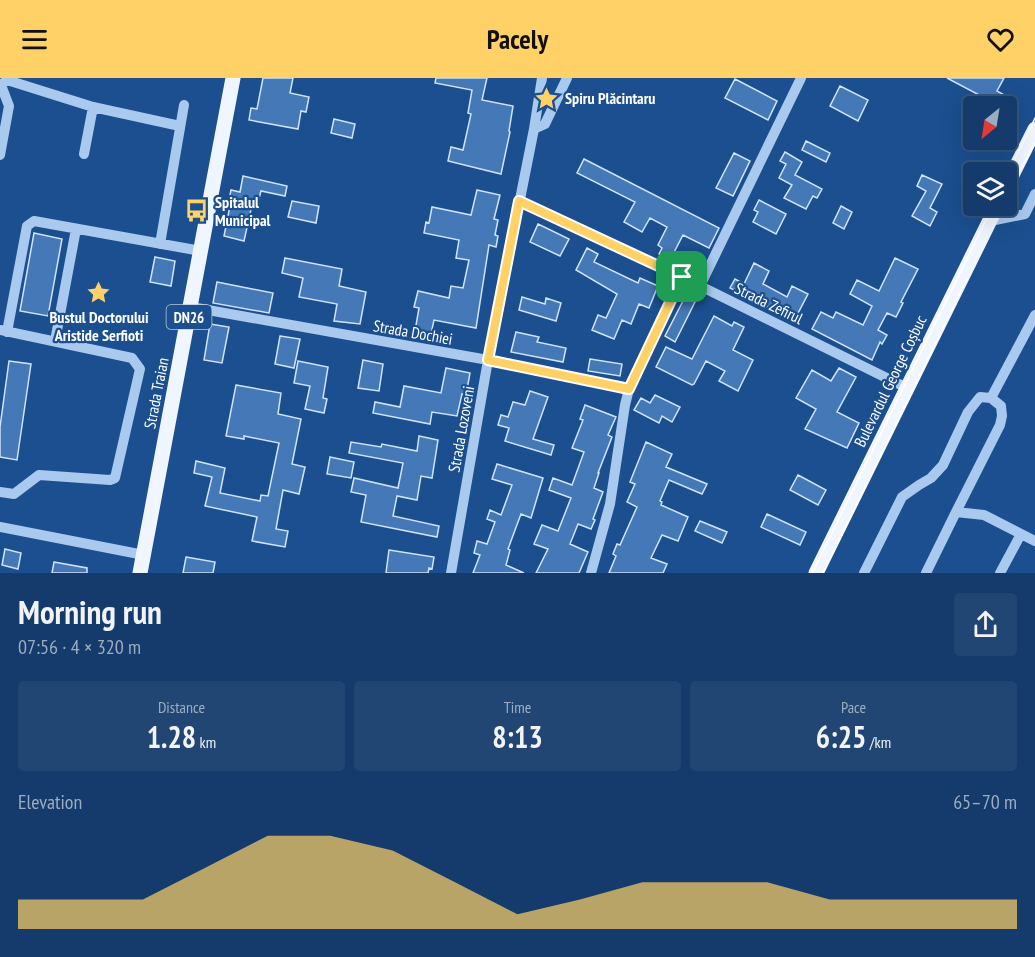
<!DOCTYPE html>
<meta charset="utf-8">
<style>
:root{--surface:#143b6b;--page:#214673;--text:#f1f3f6;--muted:#9dadc1;--line:#33557e;--accent:#ffd166}
body{margin:0;font-family:"PT Sans Narrow",sans-serif;background:var(--page);color:var(--text);height:100vh;display:flex;flex-direction:column;font-size:22px;white-space:nowrap}
*{box-sizing:border-box;margin:0}
p{font-size:20px;color:var(--muted)}
.icon{flex:none;width:33px;height:33px;fill:none;stroke:currentColor;stroke-width:2;stroke-linecap:round;stroke-linejoin:round}
.map{position:relative;height:495px;overflow:hidden}
.drawer{display:flex;flex-direction:column;background:var(--surface);flex:1}
.drawer>*{flex:none}
.needle{width:39px;rotate:210deg}
.fabs{position:absolute;left:963px;top:18px;display:grid;gap:12px}
.fabs a{display:grid;place-items:center;width:54px;height:54px;border-radius:6px;background:var(--surface);box-shadow:0 6px 24px #0002,0 0 0 2px var(--line);font-size:30px}
.pin{position:absolute;display:grid;place-items:center;width:51px;height:51px;color:#fff;margin:-26px;border-radius:12px;box-shadow:0 3px 9px #0006}
.round{display:grid;place-items:center;flex:none;width:63px;height:63px;border-radius:6px;background:var(--page)}
.summary{display:flex;align-items:center;justify-content:space-between;height:102px;padding:0 18px}
h1{font-size:33px;font-weight:700;line-height:45px}
.metrics{display:grid;grid-template-columns:repeat(3,1fr);gap:9px;height:102px;padding:6px 18px}
.metrics div{display:grid;align-content:center;border-radius:6px;background:var(--page);text-align:center}
.metrics b{font-size:30px;font-weight:700}
.metrics small{font-size:16px;font-weight:400}
.metrics p{font-size:16px}
.chart{height:168px;padding:12px 18px}
.chart p{display:flex;justify-content:space-between}
.chart svg{width:100%;height:108px;margin-top:6px;fill:var(--accent);opacity:.7}
header{display:flex;justify-content:space-between;align-items:center;height:78px;padding:0 18px;background:var(--accent);color:#111;font-size:27px;font-weight:700}
.map>svg:first-child{display:block}
</style>
<header><svg class="icon" aria-label="menu" viewBox="0 0 24 24"><path d="M4 6h16M4 12h16M4 18h16"/></svg>Pacely<svg class="icon" aria-label="heart" viewBox="0 0 24 24"><path d="M12 20l-8-8c-3-5 5-10 8-4 3-6 11-1 8 4z"/></svg></header>
<div class="map">
<svg width="1035" height="495" viewBox="0 0 1035 495">
<rect width="100%" height="100%" fill="#1b4f8f"/>
<path fill="#4478b7" stroke="#cfe3fa" stroke-width="1.5" d="M263 0H293L290 15 309 19 306 34 301 33 298 51 249 42 251 30 257 31Z
M436 0H487L482 22 513 28 509 53 510 54 501 96 448 83 451 69 463 72 471 36 468 35 472 12 435 5Z
M947 0H1004L997 13 1006 18 1000 28Z
M735 1 777 23 768 42 725 20Z
M840 8 868 22 858 43 830 28Z
M334 41 355 46 352 60 331 55Z
M806 63 830 75 826 84 802 72Z
M785 74 802 84 795 97 822 111 817 120 813 118 806 131 784 120 792 107 779 100 786 86 780 83Z
M734 75 750 83 733 118 716 110Z
M584 81 719 150 709 170 683 157 670 182 659 176 662 170 658 167 667 149 650 140 642 154 624 144 635 124 577 95Z
M922 97 942 106 930 130 937 134 930 148 912 138 926 113 917 108Z
M243 98 287 108 285 118 261 113 257 128 252 127 244 163 224 158 231 123 229 122 231 112 240 114Z
M477 112 500 117 494 141 498 142 495 157 498 158 496 169 489 167 476 250 434 242 431 256 415 253 419 230 414 229 418 213 449 220 451 208 463 210 469 182 456 180 459 162 424 155 426 144 429 145 432 129 471 137Z
M759 122 786 136 776 156 753 144 758 134 754 132Z
M292 123 319 128 316 145 288 139Z
M841 128 852 134 844 151 833 145Z
M538 146 569 161 560 178 530 164Z
M34 155 62 161 48 238 20 233Z
M587 170 598 176 594 184 638 205 640 200 658 208 649 230 639 226 631 246 622 242 614 261 592 252 598 237 606 240 617 216 576 192Z
M155 179 175 183 171 208 150 204Z
M285 180 342 191 339 208 366 214 360 246 334 243 337 226 299 219 303 200 282 195Z
M895 180 918 191 901 224 903 225 896 239 887 235 878 252 887 257 882 266 880 264 872 282 812 251 821 234 833 240 836 234 863 247 872 228 850 216 857 202 879 213Z
M754 185 769 193 763 206 787 219 792 208 808 216 796 239 777 229 775 233 730 210 735 201 744 206Z
M217 204 273 215 269 235 213 225Z
M522 219 545 226 546 220 561 225 556 243 519 232Z
M685 219 695 224 675 264 665 258Z
M714 238 732 248 734 244 744 249 733 272 753 282 738 313 719 303 725 293 706 283 694 306 692 307 656 289 666 269 692 281Z
M210 246 229 249 222 285 204 282Z
M516 254 539 259 537 264 566 270 563 284 511 274Z
M280 258 300 261 294 290 275 286Z
M590 281 622 286 620 298 588 293Z
M363 282 383 286 379 313 358 310Z
M9 283 31 286 17 382 0 379V349Z
M298 283 328 289 323 320 327 321 324 335 305 331 310 308 294 305Z
M446 290 470 295 466 317 462 316 457 338 432 334 430 346 373 335 375 324 400 329 404 308 441 315Z
M839 290 856 299 837 334 859 345 847 370 805 351 816 331 796 320 812 292 831 303Z
M236 307 281 315 278 336 301 341 292 386 305 389 299 416 283 412 276 451 288 453 285 469 252 463 257 439 205 428 212 399 194 395 196 383 225 390 220 415 260 423 261 417 268 418 279 365 244 358V361L226 358Z
M530 313 548 319 533 361 554 367 551 377 505 363 509 350 498 347 501 337 508 339 513 324 525 327Z
M655 317 680 329 672 344 662 338 659 345 634 332 641 320 650 325Z
M585 327 616 339 608 357 612 359 598 395H599L594 410 603 414 593 441 595 442 591 451 578 446 570 466 588 474 579 495H536L548 471 534 466 542 447 558 453 571 420 549 412 553 400 572 407 584 374 572 370 583 342 580 341Z
M419 358 438 362 432 400 421 398 417 422 397 418 393 438 439 448 437 459 361 444 366 417 351 414 354 400 398 410 403 385 349 375 351 364 381 369 382 366 417 373Z
M646 364 672 376 666 389 707 406 702 416 669 402 660 423 662 424 661 427 688 439 678 463 662 457 651 480 667 486 663 495H609L616 478 613 476 617 466 620 467 637 429 627 424 635 406 630 404Z
M330 379 354 384 351 400 327 396Z
M497 386 543 400 531 440 521 436 508 471 510 472 506 487 524 495H473L480 477 474 475 477 463 487 466 495 444 487 441 490 432 501 437 512 407 492 401Z
M798 397 826 412 818 427 790 412Z
M767 436 806 454 800 467 761 449Z
M700 443 727 454 722 465 695 453Z
M5 471 21 475 18 491 2 487Z
M389 472 434 479 432 491 429 490 428 495H386Z
M186 479 215 484 213 495H183Z
M54 484 87 490V495H52Z"/>
<g fill="none" stroke-linecap="round" stroke-linejoin="round">
<path stroke="#a9c9ee" stroke-width="10" d="M534 51 545 46 567 0
M84 76 93 29
M0 77 9 28 1 7 7 2 93 29 180 48
M519 123 682 199 907 310
M990 143 1025 136 1035 116
M160 166 184 27
M700 208 801 0
M191 229 488 282 629 311
M0 252 132 280 140 291 115 400 110 402 39 397 14 416 0 414
M7 254 27 148 34 143 201 173
M55 263 76 151
M991 320 1035 237
M0 449 144 477
M451 495 488 282 534 51 542 0
M591 495 610 426 625 327 629 311 682 199
M864 495 902 419 919 407 931 400 943 387 968 334 980 319 991 320 1001 328 1002 338 1000 347 956 434
M926 495 956 434 984 437 1035 463
M1000 495 1021 456"/>
<path stroke="#f0f6ff" stroke-width="15" d="M1006 109 1035 51
M140 495 233 0
M816 495 997 128"/>
<path stroke="#fff" stroke-width="1.5" d="M1006 99 1035 40
M1006 120 1035 64
M812 495 993 128
M823 495 967 201"/>
</g>
<g fill="none" stroke-linecap="round" stroke-linejoin="round">
<defs>
<path id="route" d="M519 123 682 199 629 311 488 282Z"/>
</defs>
<use href="#route" stroke="#fff" stroke-width="12"/>
<use href="#route" stroke="#ffd166" stroke-width="8"/>
</g>
<defs>
<symbol id="sight-bare" viewBox="-9 -9 18 18"><path d="M0-6L1.8-2.2L6-1.7L2.9 1.2L3.7 5.4L0 3.3L-3.7 5.4L-2.9 1.2L-6-1.7L-1.8-2.2Z" fill="#ffd166" stroke="#1b4f8f" stroke-width="2.5" paint-order="stroke"/></symbol>
<symbol id="bus-bare" viewBox="-9 -9 18 18"><path d="M-5-6H5V4H4V6H2V4H-2V6H-4V4H-5ZM-3.5-4V0h7V-4ZM-3.5 1.2v1.5H-2V1.2ZM2 1.2v1.5H3.5V1.2Z" fill="#ffd166" stroke="#1b4f8f" stroke-width="2.5" paint-order="stroke"/></symbol>
</defs>
<g fill-rule="evenodd">
<use href="#sight-bare" x="530" y="4" width="33" height="33"/>
<use href="#bus-bare" x="180" y="116" width="33" height="33"/>
<use href="#sight-bare" x="82" y="198" width="33" height="33"/>
</g>
<g text-anchor="middle" dominant-baseline="central" stroke-width="4.5" stroke-linejoin="round" paint-order="stroke">
<rect fill="#1b4f8f" stroke="#bbcadd" stroke-width="1.5" x="166.5" y="227" width="45" height="24" rx="4.5"/>
<g font-size="15" font-weight="bold" fill="#fff">
<text x="189" y="239">DN26</text>
</g>
<g font-size="16" font-weight="bold" fill="#fff" stroke="#1b4f8f" text-anchor="start">
<text x="565" y="20">Spiru Plăcintaru</text>
<text x="215" y="124">Spitalul<tspan x="215" dy="18">Municipal</tspan></text>
<text x="99" y="239" text-anchor="middle">Bustul Doctorului<tspan x="99" dy="18">Aristide Serfioti</tspan></text>
</g>
<g font-size="16" fill="#fff" stroke="#1b4f8f">
<text transform="translate(769 225) rotate(26)">Strada Zefirul</text>
<text transform="translate(413 254) rotate(10)">Strada Dochiei</text>
<text transform="translate(890 303) rotate(-64)">Bulevardul George Coșbuc</text>
<text transform="translate(156 315) rotate(-79)">Strada Traian</text>
<text transform="translate(461 351) rotate(-80)">Strada Lozoveni</text>
</g>
</g>
</svg>
<div class="fabs">
<a><svg class="needle" viewBox="-14 -14 28 28"><path d="M0-13l5 13h-10z" fill="#e53935"/><path d="M0 13l5-13h-10z" fill="#9dadc1"/></svg></a>
<a><svg class="icon" aria-label="layers" viewBox="0 0 24 24"><path d="M12 4l9 5-9 5-9-5zM3 14l9 5 9-5"/></svg></a>
</div>
<div class="pin" style="left:682px;top:199px;background:#1e9e55"><svg class="icon" aria-label="arrive" viewBox="0 0 24 24"><path d="M6 21V4h12l-3 4 3 4H6"/></svg></div>
</div>
<section class="drawer">
<div class="summary"><div><h1>Morning run</h1><p>07:56 · 4 × 320 m</p></div><a class="round"><svg class="icon" aria-label="share" viewBox="0 0 24 24"><path d="M12 15V3M7 8l5-5 5 5M5 13v7h14v-7"/></svg></a></div>
<div class="metrics">
<div><p>Distance</p><b>1.28<small> km</small></b></div>
<div><p>Time</p><b>8:13</b></div>
<div><p>Pace</p><b>6:25<small> /km</small></b></div>
</div>
<div class="chart"><p><span>Elevation</span>65–70 m</p>
<svg viewBox="0 0 160 44" preserveAspectRatio="none"><path d="M0 44V32L10 32L20 32L30 19L40 6L50 6L60 12L70 25L80 38L90 32L100 25L110 25L120 25L130 32L140 32L150 32L160 32V44z"/></svg>
</div>
</section>
